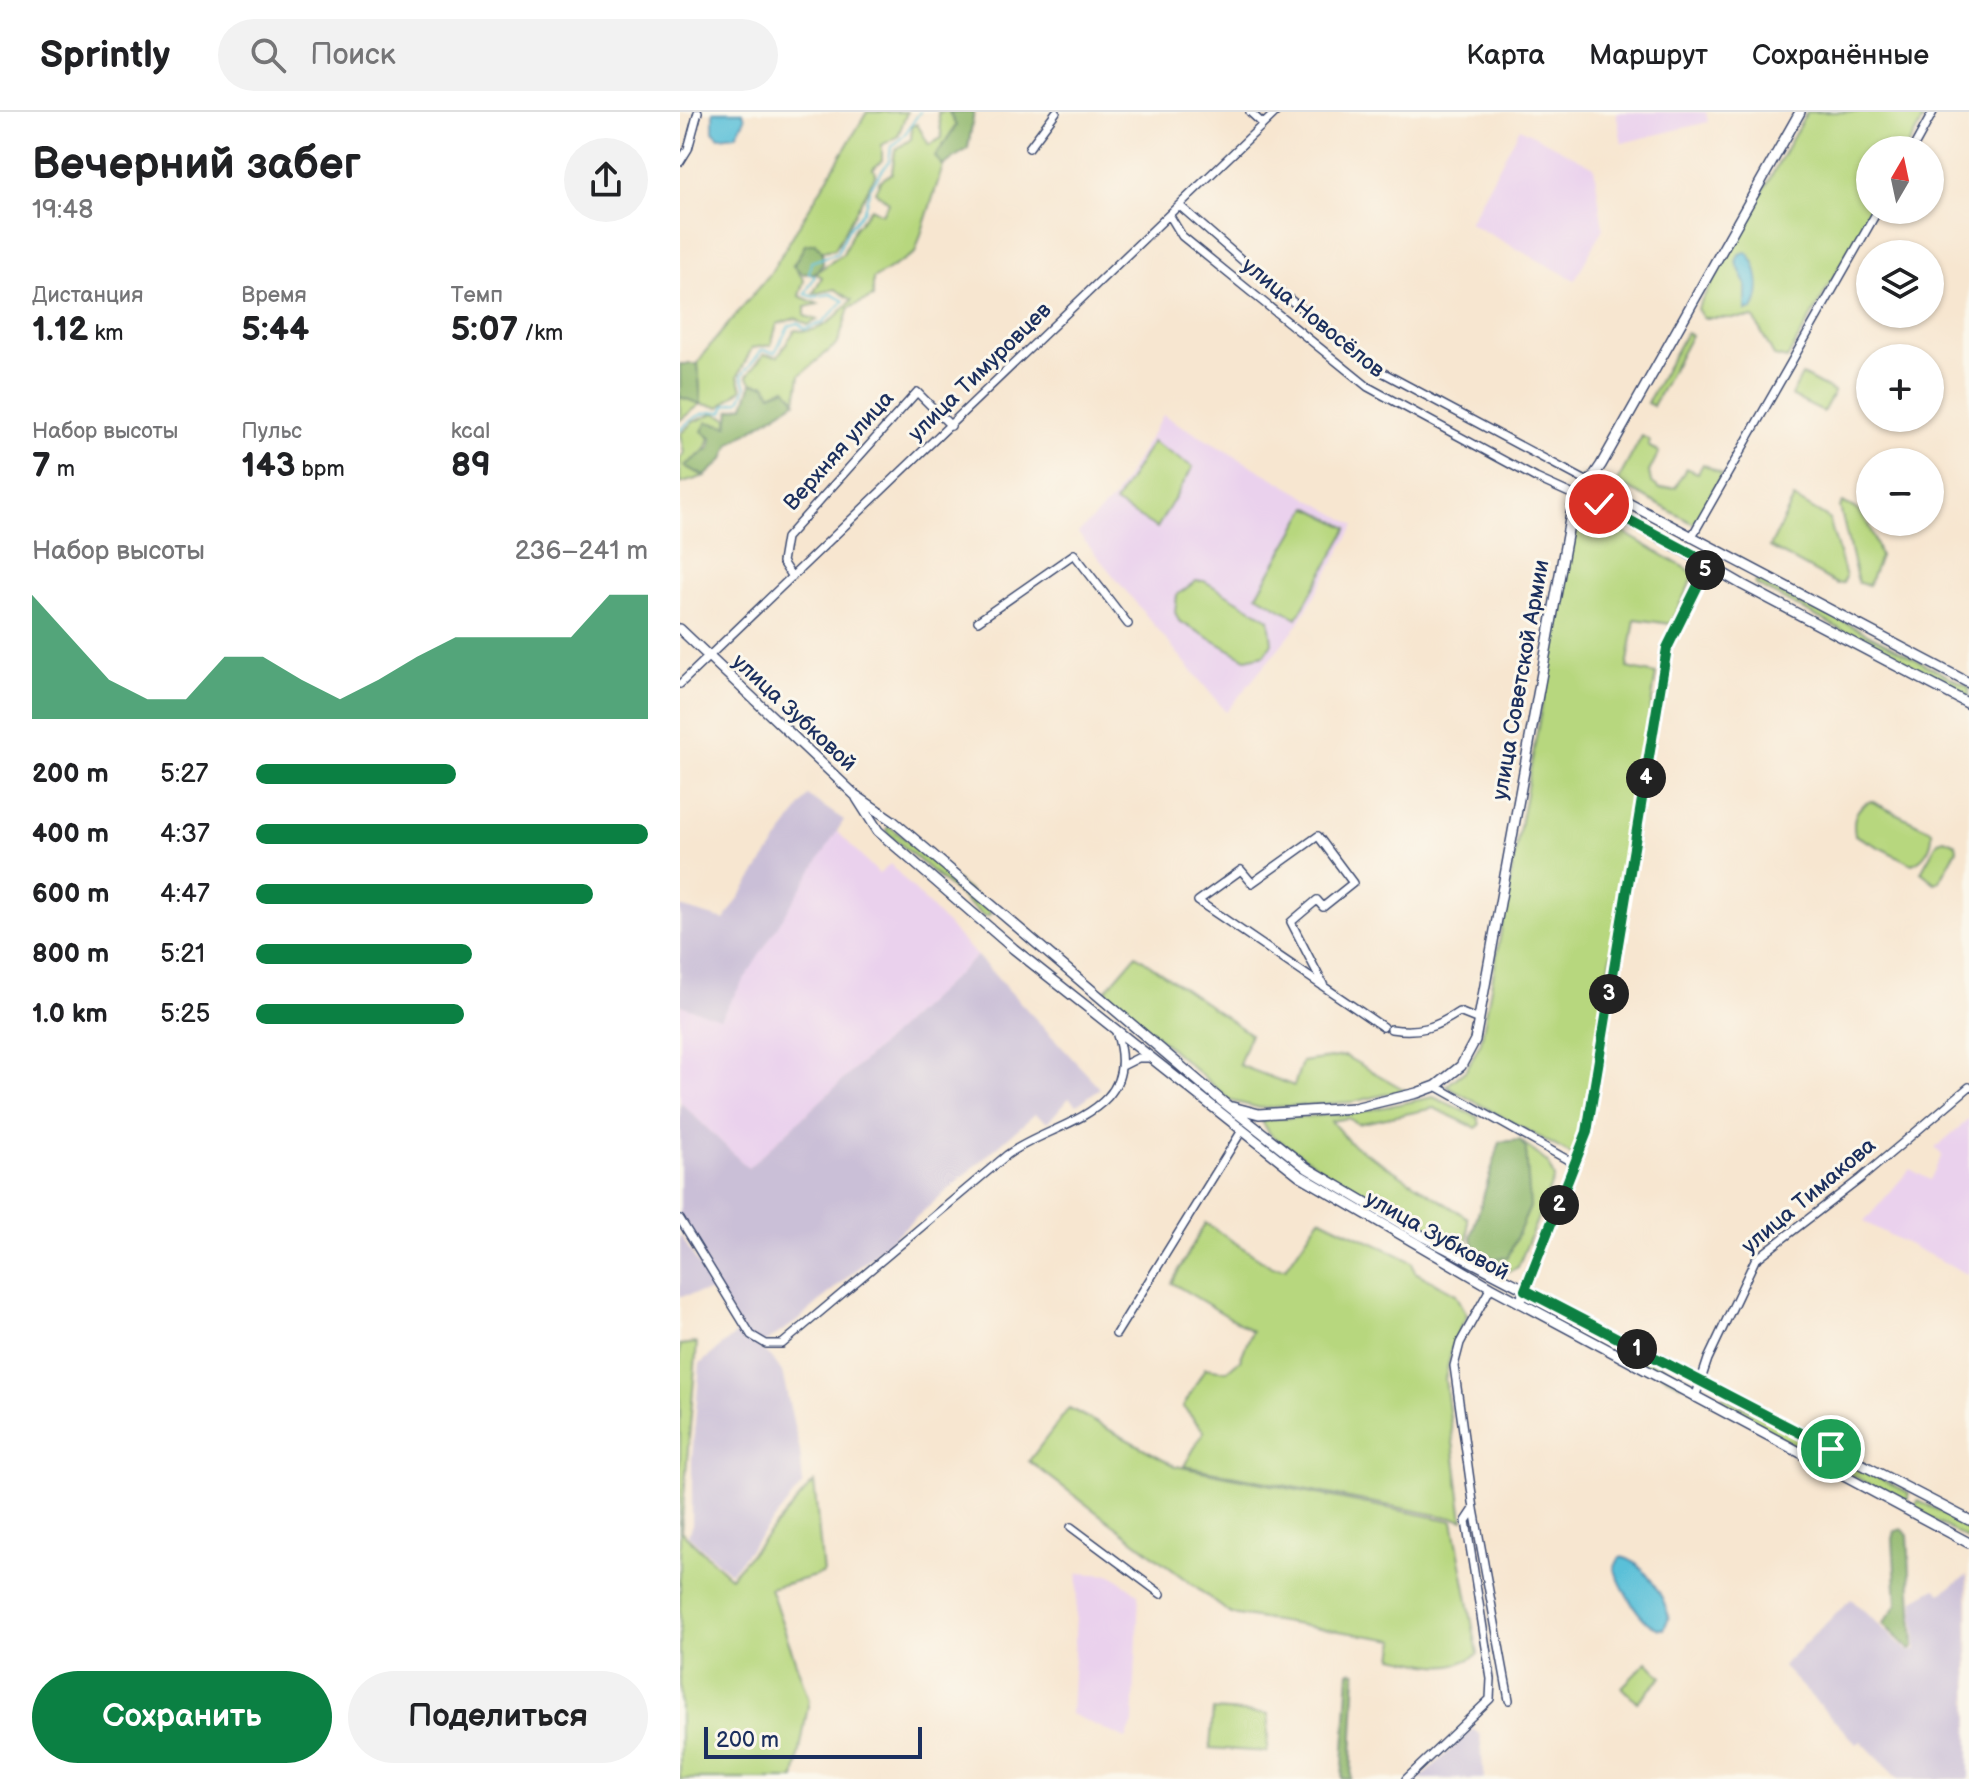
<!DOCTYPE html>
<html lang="ru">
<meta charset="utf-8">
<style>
:root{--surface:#fff;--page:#f2f2f2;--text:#202124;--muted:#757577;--line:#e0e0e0;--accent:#0b8043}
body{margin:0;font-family:"Balsamiq Sans",sans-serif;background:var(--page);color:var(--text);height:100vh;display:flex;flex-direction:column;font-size:30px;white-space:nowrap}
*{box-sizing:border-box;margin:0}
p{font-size:26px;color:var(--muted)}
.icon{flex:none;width:44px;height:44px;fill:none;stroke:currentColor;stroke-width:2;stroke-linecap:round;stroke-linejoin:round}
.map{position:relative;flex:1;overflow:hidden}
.drawer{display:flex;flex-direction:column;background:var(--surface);width:680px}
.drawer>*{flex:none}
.needle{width:52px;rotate:9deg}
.controls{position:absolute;left:1176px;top:24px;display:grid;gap:16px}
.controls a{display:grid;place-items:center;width:88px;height:88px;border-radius:50%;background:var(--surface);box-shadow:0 2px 6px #0004;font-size:40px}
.scale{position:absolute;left:24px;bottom:20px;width:218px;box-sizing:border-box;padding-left:8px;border:4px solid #1b2f5e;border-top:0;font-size:22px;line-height:28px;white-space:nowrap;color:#1b2f5e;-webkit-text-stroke:6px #fbf7ec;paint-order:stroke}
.pin{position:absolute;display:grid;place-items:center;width:68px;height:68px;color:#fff;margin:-34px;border:4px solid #fff;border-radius:50%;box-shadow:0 2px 8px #0007}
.km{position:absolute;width:40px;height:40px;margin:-20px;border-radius:50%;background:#222;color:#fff;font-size:22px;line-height:40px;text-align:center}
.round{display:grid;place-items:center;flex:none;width:84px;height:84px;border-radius:42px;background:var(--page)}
.head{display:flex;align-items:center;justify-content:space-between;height:136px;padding:0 32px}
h1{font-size:44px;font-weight:700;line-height:60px}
.stats{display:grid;grid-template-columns:repeat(3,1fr);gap:12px;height:136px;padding:8px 32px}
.stats div{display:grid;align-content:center}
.stats b{font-size:34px;font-weight:700}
.stats small{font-size:22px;font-weight:400}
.stats p{font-size:22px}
.chart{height:224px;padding:16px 32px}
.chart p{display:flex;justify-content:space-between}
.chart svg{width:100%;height:144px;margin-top:8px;fill:var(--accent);opacity:.7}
.button{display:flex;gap:16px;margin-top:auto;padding:16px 32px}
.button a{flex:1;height:92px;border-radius:48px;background:var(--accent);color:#fff;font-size:32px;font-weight:700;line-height:92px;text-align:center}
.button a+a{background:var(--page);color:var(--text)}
ul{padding:0 32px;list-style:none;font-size:26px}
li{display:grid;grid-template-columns:128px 96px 1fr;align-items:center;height:60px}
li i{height:20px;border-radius:10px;background:var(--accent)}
header{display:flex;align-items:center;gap:48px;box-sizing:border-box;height:112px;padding:0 40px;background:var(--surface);border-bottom:2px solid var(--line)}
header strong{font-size:38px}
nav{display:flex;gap:44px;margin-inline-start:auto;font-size:28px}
.search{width:560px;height:72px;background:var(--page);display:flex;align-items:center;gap:20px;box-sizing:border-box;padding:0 28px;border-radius:44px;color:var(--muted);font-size:30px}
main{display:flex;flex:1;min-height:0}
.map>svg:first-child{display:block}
</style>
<header>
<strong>Sprintly</strong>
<div class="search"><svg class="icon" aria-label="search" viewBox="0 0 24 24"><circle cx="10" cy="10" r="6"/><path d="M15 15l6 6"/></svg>Поиск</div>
<nav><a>Карта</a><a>Маршрут</a><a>Сохранённые</a></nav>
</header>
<main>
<section class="drawer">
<div class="head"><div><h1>Вечерний забег</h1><p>19:48</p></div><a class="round"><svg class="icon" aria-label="share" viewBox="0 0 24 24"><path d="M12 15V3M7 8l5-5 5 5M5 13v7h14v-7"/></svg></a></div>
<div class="stats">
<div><p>Дистанция</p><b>1.12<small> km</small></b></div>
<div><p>Время</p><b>5:44</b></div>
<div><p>Темп</p><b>5:07<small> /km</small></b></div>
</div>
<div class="stats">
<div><p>Набор высоты</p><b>7<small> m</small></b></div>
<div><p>Пульс</p><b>143<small> bpm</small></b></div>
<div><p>kcal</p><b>89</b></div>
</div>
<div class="chart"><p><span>Набор высоты</span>236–241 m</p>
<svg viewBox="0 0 160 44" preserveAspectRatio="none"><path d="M0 44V6L10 19L20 32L30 38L40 38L50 25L60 25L70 32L80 38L90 32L100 25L110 19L120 19L130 19L140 19L150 6L160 6V44z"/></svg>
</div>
<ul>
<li><b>200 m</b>5:27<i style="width:51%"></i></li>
<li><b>400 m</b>4:37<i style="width:100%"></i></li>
<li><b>600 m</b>4:47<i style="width:86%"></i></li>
<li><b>800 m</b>5:21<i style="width:55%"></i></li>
<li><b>1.0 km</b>5:25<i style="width:53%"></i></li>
</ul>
<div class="button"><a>Сохранить</a><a>Поделиться</a></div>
</section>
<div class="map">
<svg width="1289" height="1667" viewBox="0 0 1289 1667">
<rect width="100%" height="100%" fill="#fbf7ec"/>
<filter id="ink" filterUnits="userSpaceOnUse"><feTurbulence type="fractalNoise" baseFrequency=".0125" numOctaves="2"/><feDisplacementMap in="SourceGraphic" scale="16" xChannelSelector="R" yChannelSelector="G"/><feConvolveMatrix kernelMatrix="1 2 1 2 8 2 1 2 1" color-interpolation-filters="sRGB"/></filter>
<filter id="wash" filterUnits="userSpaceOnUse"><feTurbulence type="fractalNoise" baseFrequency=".006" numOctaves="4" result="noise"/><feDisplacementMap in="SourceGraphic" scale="32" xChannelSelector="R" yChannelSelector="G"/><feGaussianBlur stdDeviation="1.8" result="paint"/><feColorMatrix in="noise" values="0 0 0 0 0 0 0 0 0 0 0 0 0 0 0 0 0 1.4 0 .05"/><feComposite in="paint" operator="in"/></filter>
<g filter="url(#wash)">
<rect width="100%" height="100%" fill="#f7e6d0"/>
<path fill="#ead1ed" d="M936 0H1026L1028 10 942 31Z
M840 16 914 55 923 116 895 168 789 111Z
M483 303 675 413 617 514 546 600 398 421 434 386Z
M157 719 199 762 210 752 297 844 68 1056 0 990V893L40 905Z
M1289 1007V1163L1184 1110 1230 1057 1250 1068 1262 1043 1255 1036Z
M398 1461 432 1463 459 1483 453 1611 446 1627 391 1602Z"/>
<path fill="#cabfd7" d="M128 684 164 708 40 906 0 893V795L44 808Z
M297 844 420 976 397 993 389 986 368 1010 355 1002 116 1210 78 1235 93 1247 102 1260 120 1340 123 1372 50 1461 8 1423 12 1413V1347L20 1252 61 1218 0 1116V990L68 1056Z
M0 1122 34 1179 0 1184Z
M1287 1463 1289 1667H1218L1181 1629 1177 1632 1102 1554 1171 1487 1229 1540 1236 1538 1234 1488 1256 1476 1261 1481Z
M793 1617 800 1623 804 1667H740Z"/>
<path fill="#b7d77e" stroke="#69836e" stroke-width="2" d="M187 0H227L218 24 202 33V48L193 57 196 62 155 137 142 139 135 131 113 153 124 168 119 184 138 192 125 195V204L137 208 128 213 116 206 97 212 91 233 72 236 58 264 62 277 40 295 21 292 0 308V285L21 291 18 252 24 241 90 162Z
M258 0H269L276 13 256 45 263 54 235 141 193 167V185L169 196 158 231 120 263 116 289 106 276 90 282 86 273 72 271 67 264 84 242 98 244 115 218C141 223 155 206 172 188L155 177 133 182 142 165 135 161 163 142 174 117 191 96 202 102 209 90 195 80 200 69 212 61 215 38 231 27 232 14 237 12 249 33 262 26Z
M1127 0H1247L1226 38H1190L1192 98 1107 247 1094 244 1074 206H1023L1017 197Z
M1006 221 1011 223 973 294 967 291Z
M1122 263 1154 280 1143 300 1111 284Z
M34 301 48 306V314L28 311C34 336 24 340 4 354L25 364 0 372V346L4 341 0 322 13 310Z
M962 324 970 329 968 334 979 340 969 360 971 370 980 377 996 375 1006 356 1018 361 1023 352 1042 362 1014 412 937 370Z
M472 330 513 355 477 416 435 391Z
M1114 386 1149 407 1166 465 1163 471 1157 472 1090 435Z
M1163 391C1188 398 1192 423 1200 444L1189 473 1178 471 1160 395Z
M898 394 1015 462 990 512 955 507 947 556 976 562 903 1022 892 1043 766 974 786 958 801 930Z
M628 395 668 416 617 506 577 483Z
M1079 465 1289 575V585L1075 472Z
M516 469H524L589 507 592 531 584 543 566 547 499 509 495 500 497 483Z
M1191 689 1252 719C1253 733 1246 747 1232 752L1175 723C1172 707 1175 695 1191 689Z
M209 714 310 796V803L303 804 209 722 206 718Z
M1264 727 1276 732 1277 737 1260 769 1255 771 1241 760 1258 729Z
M456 843 570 922 559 953 614 974 622 950 665 944 725 978 673 990 580 996 551 989 425 879Z
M753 985 798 1005 800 1013 796 1016 754 996 678 1012 668 1006 651 1009 669 1030 788 1106V1139L750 1121 747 1115 702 1090 691 1089 591 1023 581 1008 675 1001Z
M840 1028 868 1051 874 1066 838 1155 830 1159 811 1152 814 1147 828 1145 846 1037Z
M640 1106C671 1123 700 1132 732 1150L735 1160 776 1182 787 1203 773 1231 765 1267 783 1408 504 1354 524 1319 503 1295 525 1256 547 1259 560 1248 572 1219 492 1171 525 1111 592 1155 606 1156Z
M871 1197 1010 1268 1011 1271 1001 1273 868 1200Z
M17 1231 1 1419 50 1465 134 1370 143 1462 90 1476 129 1588 115 1667H0V1233Z
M1043 1284 1229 1381 1226 1392 1036 1291Z
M389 1296 496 1354 773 1409 798 1542C769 1562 745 1551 713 1545L716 1528 551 1502 349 1349Z
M1238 1389 1289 1412V1428L1234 1397Z
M967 1550 982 1565 957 1590 942 1575Z
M533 1598 589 1602 587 1640 530 1636Z"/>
<path fill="#91b86d" stroke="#567466" stroke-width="2" d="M269 0H294L288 36 263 54 255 45 276 14Z
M135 131 142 139 143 152 135 161 123 162 113 154 125 133Z
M0 252H18L21 292 0 285Z
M72 271 86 273 91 282 106 276 116 289 50 332 44 347 25 364 4 354 30 336 32 327 22 319 27 310 48 314 50 298 64 294Z
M840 1028 846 1037 850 1095 828 1145 814 1147 794 1134 791 1124 820 1030Z
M1222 1417 1228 1423 1234 1536 1230 1538 1203 1512 1217 1493 1213 1427 1215 1419Z
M669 1559 676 1560 671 1667H662Z"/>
<path fill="#5ac0d8" stroke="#3a789b" stroke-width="2" d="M33 0H63L65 7 56 23 39 25 33 19Z
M1066 140C1079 151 1083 182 1073 197L1066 199V172L1056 150 1059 142Z
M940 1445C962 1447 984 1484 989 1505L984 1517C962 1518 941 1474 934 1456Z"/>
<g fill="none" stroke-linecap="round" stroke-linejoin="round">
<path stroke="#5ac0d8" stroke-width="2" d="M0 318C12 306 25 297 43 300L46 293 60 289 66 275 62 263 82 238 95 240 109 214 118 211 125 217 142 211 164 189 151 182 134 185 125 182 135 164 129 162 131 150 157 141 169 116 184 98 190 76 209 49 211 35C224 27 231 12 240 0"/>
</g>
</g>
<g filter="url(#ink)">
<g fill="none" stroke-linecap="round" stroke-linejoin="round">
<defs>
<path id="minor" d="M570 0 583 12
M349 36 376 0
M1232 38 1253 0
M0 50 8 37 18 0
M500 94 579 163 700 259 908 370
M490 104 502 124 688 275 856 366 898 385
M1011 426 1198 98
M112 465 102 450 106 426 237 280 271 314
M298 509 394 442 448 512
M0 572 596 0
M643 872 611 810 637 788 643 795 673 771 638 724 572 771 561 758 518 789 703 915
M711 917C739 921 755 916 779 900L799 908
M442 954 458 946H468
M756 974 895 1052
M0 1107 71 1223 86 1232H102L327 1043C373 1009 465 1003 436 920
M811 1175 780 1231 774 1254 794 1397 829 1588
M436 1222 561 1020
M1015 1286 1028 1247 1075 1148 1180 1067 1289 975
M391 1415 481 1482
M726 1667 810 1587 811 1567 786 1409 794 1397"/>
<path id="major" d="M908 370 1289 571
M898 385 954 410 1063 473 1289 592
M0 517 175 683 213 709 543 990 627 1056 744 1125 1289 1408
M177 686 198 719 334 837 619 1063 811 1175 1289 1431
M552 995 579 1002 674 996 737 981 756 974 781 954 795 928 892 396 921 353 1120 0
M840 1191 907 1020 987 536 1034 438"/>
</defs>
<use href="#minor" stroke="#3c4a6f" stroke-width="10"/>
<use href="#major" stroke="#3c4a6f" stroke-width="12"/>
<use href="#minor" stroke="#fff" stroke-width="7"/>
<use href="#major" stroke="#fff" stroke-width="9"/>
</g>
</g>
<g fill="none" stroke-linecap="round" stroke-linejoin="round" filter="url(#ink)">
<defs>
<path id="route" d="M919 392 1029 451 987 536 907 1020 845 1178 1151 1337"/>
</defs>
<use href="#route" stroke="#fff" stroke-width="16"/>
<use href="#route" stroke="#0b8043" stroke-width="10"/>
</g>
<g text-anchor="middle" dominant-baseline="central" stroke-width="6" stroke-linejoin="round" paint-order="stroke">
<g font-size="22" fill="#1b2f5e" stroke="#fbf7ec">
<text transform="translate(633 206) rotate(39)">улица Новосёлов</text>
<text transform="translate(300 260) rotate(-44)">улица Тимуровцев</text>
<text transform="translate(159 339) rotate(-48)">Верхняя улица</text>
<text transform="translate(841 568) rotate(-80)">улица Советской Армии</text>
<text transform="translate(114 601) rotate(43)">улица Зубковой</text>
<text transform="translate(1129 1084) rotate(-40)">улица Тимакова</text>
<text transform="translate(757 1124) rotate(29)">улица Зубковой</text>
</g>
</g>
</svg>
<div class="controls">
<a><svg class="needle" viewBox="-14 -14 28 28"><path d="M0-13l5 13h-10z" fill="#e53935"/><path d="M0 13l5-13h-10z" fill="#757577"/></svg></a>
<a><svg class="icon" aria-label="layers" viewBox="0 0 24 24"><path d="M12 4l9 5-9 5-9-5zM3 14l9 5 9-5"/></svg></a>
<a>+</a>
<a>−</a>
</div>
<div class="scale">200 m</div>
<div class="pin" style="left:1151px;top:1337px;background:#1e9e55"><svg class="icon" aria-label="arrive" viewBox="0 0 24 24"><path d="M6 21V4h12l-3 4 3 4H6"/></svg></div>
<div class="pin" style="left:919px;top:392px;background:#d93025"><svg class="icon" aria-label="check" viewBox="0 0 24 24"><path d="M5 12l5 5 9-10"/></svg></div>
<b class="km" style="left:957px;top:1237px">1</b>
<b class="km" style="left:879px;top:1093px">2</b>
<b class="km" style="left:929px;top:882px">3</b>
<b class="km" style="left:966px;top:666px">4</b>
<b class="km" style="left:1025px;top:458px">5</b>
</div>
</main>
